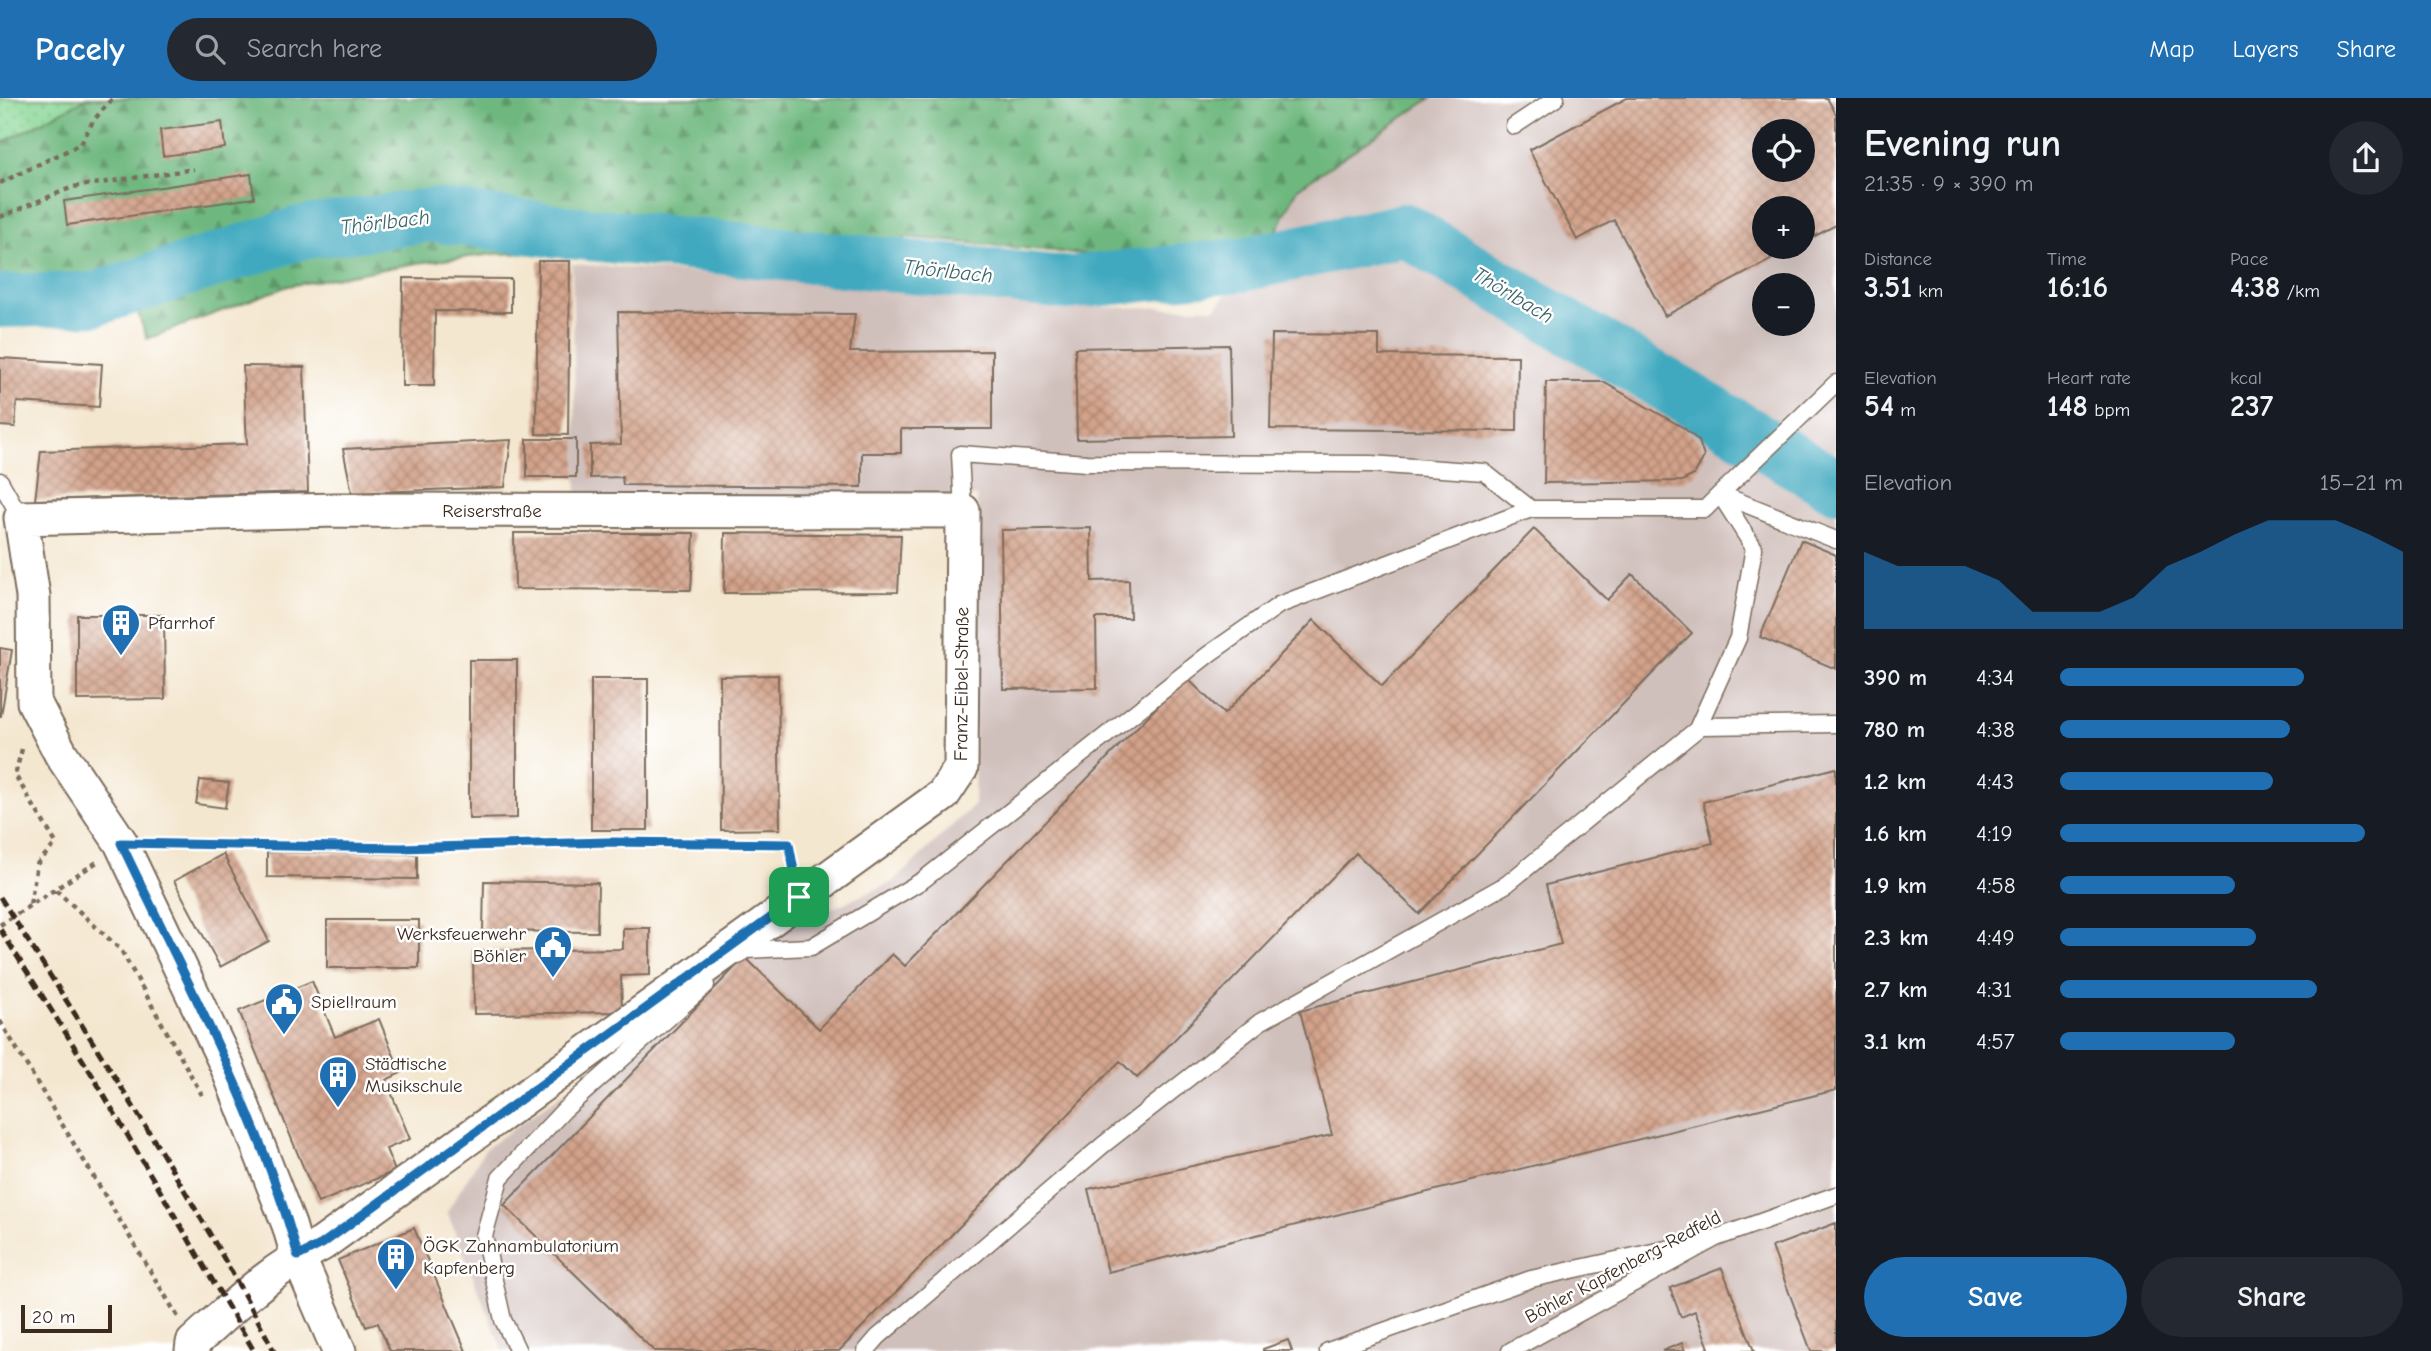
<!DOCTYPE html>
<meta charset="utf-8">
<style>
:root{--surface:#171b24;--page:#242831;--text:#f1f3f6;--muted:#9ea1a6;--accent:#1f6fb2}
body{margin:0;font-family:"Comic Neue",sans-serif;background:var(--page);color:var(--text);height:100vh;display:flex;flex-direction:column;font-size:26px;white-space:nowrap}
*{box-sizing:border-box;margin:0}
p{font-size:23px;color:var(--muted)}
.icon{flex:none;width:38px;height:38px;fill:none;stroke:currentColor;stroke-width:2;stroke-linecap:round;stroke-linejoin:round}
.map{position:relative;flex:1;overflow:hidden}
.drawer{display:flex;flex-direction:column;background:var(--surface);width:595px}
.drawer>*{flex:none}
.controls{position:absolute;left:1752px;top:21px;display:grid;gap:14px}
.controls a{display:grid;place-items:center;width:63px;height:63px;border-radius:50%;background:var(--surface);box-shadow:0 7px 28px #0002;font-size:35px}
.scale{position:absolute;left:21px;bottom:18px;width:91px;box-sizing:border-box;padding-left:7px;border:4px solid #3b2a1e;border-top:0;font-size:19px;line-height:24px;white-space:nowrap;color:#3b2a1e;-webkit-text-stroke:5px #fff;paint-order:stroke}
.pin{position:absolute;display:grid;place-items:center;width:60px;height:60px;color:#fff;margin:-30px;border-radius:14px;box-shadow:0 4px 10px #0006}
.round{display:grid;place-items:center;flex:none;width:74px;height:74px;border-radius:37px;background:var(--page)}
.summary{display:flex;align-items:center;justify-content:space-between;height:119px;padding:0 28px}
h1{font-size:38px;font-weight:700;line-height:52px}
.metrics{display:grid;grid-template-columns:repeat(3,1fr);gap:10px;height:119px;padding:7px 28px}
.metrics div{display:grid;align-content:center}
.metrics b{font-size:30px;font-weight:700}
.metrics small{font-size:19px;font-weight:400}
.metrics p{font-size:19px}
.chart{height:196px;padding:14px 28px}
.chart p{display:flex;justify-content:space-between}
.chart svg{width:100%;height:126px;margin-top:7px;fill:var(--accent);opacity:.7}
.action{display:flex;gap:14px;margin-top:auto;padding:14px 28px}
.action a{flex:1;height:80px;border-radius:42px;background:var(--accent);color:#fff;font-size:28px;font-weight:700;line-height:80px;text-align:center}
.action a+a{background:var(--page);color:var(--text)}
ul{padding:0 28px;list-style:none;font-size:23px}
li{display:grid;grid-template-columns:112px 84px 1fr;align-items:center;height:52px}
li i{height:18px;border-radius:9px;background:var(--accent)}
header{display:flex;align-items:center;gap:42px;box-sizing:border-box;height:98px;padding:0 35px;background:var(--accent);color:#fff}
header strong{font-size:33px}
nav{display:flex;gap:38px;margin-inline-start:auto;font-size:24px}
.search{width:490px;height:63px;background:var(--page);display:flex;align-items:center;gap:18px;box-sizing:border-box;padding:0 24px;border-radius:38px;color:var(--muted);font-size:26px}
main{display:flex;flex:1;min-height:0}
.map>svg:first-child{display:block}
</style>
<header>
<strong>Pacely</strong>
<div class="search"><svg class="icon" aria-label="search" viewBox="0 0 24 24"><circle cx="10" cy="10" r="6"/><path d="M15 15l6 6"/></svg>Search here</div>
<nav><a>Map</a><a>Layers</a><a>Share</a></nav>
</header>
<main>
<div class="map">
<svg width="1836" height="1253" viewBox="0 0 1836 1253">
<defs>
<pattern id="grass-dots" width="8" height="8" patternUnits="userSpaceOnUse" patternTransform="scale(1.75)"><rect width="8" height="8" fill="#89d796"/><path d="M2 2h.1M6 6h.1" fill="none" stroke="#77b981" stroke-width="1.8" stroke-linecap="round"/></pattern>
<pattern id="forest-firs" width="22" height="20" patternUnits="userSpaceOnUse" patternTransform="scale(1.75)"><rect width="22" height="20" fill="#6eb87f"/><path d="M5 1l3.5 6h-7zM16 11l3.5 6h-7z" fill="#5c9667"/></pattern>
<pattern id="building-cross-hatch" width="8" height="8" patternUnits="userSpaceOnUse" patternTransform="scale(1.75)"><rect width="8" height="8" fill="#d3a28a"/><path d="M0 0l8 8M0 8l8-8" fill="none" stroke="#ac8470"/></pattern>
</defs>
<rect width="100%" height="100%" fill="#fff"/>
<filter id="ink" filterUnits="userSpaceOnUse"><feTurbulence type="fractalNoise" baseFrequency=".0143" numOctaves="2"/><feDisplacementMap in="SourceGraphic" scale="14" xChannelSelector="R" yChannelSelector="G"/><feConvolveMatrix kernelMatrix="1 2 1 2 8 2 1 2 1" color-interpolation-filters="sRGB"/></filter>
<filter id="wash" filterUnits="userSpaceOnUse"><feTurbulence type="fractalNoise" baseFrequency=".00686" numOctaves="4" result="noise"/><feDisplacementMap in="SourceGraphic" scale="28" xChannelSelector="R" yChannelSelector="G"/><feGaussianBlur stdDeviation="1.57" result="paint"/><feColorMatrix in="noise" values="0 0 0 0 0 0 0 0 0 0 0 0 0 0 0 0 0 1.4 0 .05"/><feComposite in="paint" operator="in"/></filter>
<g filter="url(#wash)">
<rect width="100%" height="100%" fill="#f4e7d0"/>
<path fill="#d0c0bc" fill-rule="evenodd" d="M1431 0H1836V1253H503L447 1114 485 1051 659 926 736 852 893 784 974 707 977 399 577 401 572 166 837 185 1048 209 1215 210 1274 138 1298 90ZM1764 33H1802V72H1764ZM1764 110H1802V149H1764ZM1764 187H1802V226H1764Z"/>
<path fill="url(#grass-dots)" stroke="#62805a" stroke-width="2" d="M0 0H87V1L0 46Z"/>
<path fill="url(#forest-firs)" stroke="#54714e" stroke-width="2" d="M87 0H1431L1298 90 1274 138 1157 163 905 139 896 180 694 172 576 154 495 156 417 165 288 188 147 241 122 168 64 183H0V46Z"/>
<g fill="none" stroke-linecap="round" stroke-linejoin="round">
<path stroke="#3fa9bf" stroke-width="54" d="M0 203 95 201 299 135 431 117 549 132 1067 185 1241 167 1405 132 1836 388"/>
</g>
<g id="blocks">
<path fill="url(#building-cross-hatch)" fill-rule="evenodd" d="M1627 0H1827L1836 16V127L1802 145V110H1764V149H1795L1665 218 1614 122 1577 142 1529 52ZM1764 33H1802V72H1764Z
M222 24 225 50 163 58 160 32Z
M251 76 254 100 67 127 64 103Z
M538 163H570L568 337 536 336Z
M403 180 511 181V214L435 213 434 288H402Z
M618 214 855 216 850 254 992 253V331H901V355H862V389L623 387 622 379 590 380V347L621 346Z
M1272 236 1379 237V257L1518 258 1517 333 1270 331Z
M1229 247 1231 338 1077 341 1075 250Z
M0 260 102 266 99 309 17 304 15 329 0 328Z
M243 268 304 269 308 394 35 402 41 353 247 346Z
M1546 284H1603L1684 330 1699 343 1704 359 1694 377 1682 383 1544 385Z
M527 341H576V379H527Z
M511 342 505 389 352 395 343 351Z
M1091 430 1092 483 1129 482 1130 520H1096L1097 590 1003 591 1001 432Z
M1534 431 1607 502 1632 476 1692 535 1419 816 1356 755 1137 980 1120 963 839 1253H654L504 1107 745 859 819 931 892 856 905 868 1186 579 1224 616 1314 522 1382 588Z
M514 435H694L691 492 515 491Z
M725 435 901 437 898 494 724 495Z
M1801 442 1836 457V571L1760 539Z
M77 517H164L165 601 77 602Z
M0 550 12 552 1 618H0Z
M469 562H517V720L469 721Z
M778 577 780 731 721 732 720 578Z
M591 581H648V732H591Z
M1836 670V992L1108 1174 1088 1091 1332 1037 1300 913 1561 846 1546 787 1713 745 1703 704Z
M200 682 229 685 225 710 196 706Z
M267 754 417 756V781L267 779Z
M223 756 269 843 220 869 174 783Z
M484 783 598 785 597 834 483 833Z
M327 822H419V870H327Z
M623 830H650V877L621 878 622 914 474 916 473 853 623 851Z
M312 883 335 939 379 921 401 975 386 982 410 1041 386 1051 395 1073 318 1105 239 913Z
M1836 1125V1253H1811L1772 1149Z
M414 1130 466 1253H390L378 1225 366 1229 338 1162Z
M1722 1170 1754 1253H1701L1709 1250 1695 1213 1681 1219 1670 1190Z
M1288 1242 1292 1253H1263V1251Z
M1682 1245 1685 1253H1662Z"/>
</g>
</g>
<g filter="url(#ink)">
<use href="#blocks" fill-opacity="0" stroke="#7c6c5c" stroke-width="2"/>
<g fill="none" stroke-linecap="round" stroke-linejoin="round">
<defs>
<path id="lane" d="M1514 28 1556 0
M1836 285 1720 396 1836 442
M0 383 21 420
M963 413 960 356 1087 365 1371 366 1484 374 1531 411
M738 858 745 852 811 849 923 782 1209 556 1279 507 1531 411H1705L1720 396 1754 450 1738 540 1697 631
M518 1253 503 1222 484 1138 500 1080 564 1012 706 887
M866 1253 878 1239 1103 1047 1260 924 1507 786 1701 628 1836 626
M1328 1253 1531 1181 1716 1140
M1510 1253 1716 1140 1836 1097"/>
<g id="street">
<path id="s1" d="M192 1253 193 1245C236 1206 270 1172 322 1146L943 697 961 670 963 413 337 412 21 420 33 498 34 604 61 656 121 745 227 968 289 1127 298 1158 339 1253"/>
</g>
</defs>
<use href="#lane" stroke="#7c6c5c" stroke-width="19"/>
<use href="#street" stroke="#7c6c5c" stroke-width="37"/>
<path stroke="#7c6c5c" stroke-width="4.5" stroke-dasharray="5 5" stroke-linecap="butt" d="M0 85 81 46 93 23 113 0
M0 119 73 89 194 71
M22 651 15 677 56 745 37 766 30 807
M155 746 401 750 607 744 789 745 793 767
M56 792 121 852 202 997
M0 827 97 764
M0 923 178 1219"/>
<use href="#lane" stroke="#fff" stroke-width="16"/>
<use href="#street" stroke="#fff" stroke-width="33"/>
<path stroke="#3b2a1e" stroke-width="5" stroke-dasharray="10 5" stroke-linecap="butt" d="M0 799C95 948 193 1096 274 1253
M0 831 91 975 254 1253"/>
</g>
</g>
<g fill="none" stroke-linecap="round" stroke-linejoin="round" filter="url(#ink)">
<defs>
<path id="route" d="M607 744 789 746 799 799 322 1146 298 1158C260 1018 183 876 121 745L401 750Z"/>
</defs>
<use href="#route" stroke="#fff" stroke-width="14"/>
<use href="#route" stroke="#1f6fb2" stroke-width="9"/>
</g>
<defs>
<symbol id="building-pin" viewBox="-11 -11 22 30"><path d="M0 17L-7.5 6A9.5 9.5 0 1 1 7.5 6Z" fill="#1f6fb2" stroke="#fff"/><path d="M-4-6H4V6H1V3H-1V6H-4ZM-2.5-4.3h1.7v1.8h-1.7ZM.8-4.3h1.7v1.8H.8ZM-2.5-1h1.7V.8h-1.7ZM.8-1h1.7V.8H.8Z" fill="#fff"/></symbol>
<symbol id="civic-pin" viewBox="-11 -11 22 30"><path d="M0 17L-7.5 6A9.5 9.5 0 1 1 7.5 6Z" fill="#1f6fb2" stroke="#fff"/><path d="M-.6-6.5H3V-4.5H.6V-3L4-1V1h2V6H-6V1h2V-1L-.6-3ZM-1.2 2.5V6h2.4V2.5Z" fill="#fff"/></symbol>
</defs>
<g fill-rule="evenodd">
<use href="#building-pin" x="99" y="503" width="44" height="60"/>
<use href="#civic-pin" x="531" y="825" width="44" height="60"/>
<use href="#civic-pin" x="262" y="882" width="44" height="60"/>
<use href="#building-pin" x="316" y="955" width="44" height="60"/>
<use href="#building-pin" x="374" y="1137" width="44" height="60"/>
</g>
<g text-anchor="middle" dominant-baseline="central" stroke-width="5" stroke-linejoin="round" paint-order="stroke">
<g font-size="19" fill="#3b2a1e" stroke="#fff">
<text x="492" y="413">Reiserstraße</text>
<text stroke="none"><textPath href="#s1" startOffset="1054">Franz-Eibel-Straße</textPath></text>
<text transform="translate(1623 1169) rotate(-28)">Böhler Kapfenberg-Redfeld</text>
</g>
<g font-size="19" fill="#3b2a1e" stroke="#fff" text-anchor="start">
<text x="148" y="525">Pfarrhof</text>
<text x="526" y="836" text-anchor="end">Werksfeuerwehr<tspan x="526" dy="22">Böhler</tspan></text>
<text x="311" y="904">Spiel!raum</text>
<text x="365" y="966">Städtische<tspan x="365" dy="22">Musikschule</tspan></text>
<text x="423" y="1148">ÖGK Zahnambulatorium<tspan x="423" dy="22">Kapfenberg</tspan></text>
</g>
<g font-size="21" font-style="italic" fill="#3d6366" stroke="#fff">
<text transform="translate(385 124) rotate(-7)">Thörlbach</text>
<text transform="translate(948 173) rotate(6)">Thörlbach</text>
<text transform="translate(1513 197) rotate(31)">Thörlbach</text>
</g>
</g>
</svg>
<div class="controls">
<a><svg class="icon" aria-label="locate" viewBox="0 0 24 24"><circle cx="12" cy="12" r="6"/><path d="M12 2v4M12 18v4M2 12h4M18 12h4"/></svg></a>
<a>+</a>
<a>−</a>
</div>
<div class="scale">20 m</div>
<div class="pin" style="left:799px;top:799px;background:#1e9e55"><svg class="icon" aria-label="arrive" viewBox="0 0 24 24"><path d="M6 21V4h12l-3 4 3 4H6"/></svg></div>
</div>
<section class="drawer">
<div class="summary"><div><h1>Evening run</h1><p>21:35 · 9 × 390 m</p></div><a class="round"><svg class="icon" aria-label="share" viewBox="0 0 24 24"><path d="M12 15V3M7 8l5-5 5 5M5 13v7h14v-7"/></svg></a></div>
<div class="metrics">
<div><p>Distance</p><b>3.51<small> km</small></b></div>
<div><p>Time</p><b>16:16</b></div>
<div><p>Pace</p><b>4:38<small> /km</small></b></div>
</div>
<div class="metrics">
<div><p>Elevation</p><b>54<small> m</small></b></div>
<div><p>Heart rate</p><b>148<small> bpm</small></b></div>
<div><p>kcal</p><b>237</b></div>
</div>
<div class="chart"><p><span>Elevation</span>15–21 m</p>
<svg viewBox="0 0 160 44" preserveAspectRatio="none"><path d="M0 44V17L10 22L20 22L30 22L40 27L50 38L60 38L70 38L80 33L90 22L100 17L110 11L120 6L130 6L140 6L150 11L160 17V44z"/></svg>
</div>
<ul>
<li><b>390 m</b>4:34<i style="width:71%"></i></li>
<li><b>780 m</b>4:38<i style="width:67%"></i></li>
<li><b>1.2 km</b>4:43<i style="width:62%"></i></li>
<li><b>1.6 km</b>4:19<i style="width:89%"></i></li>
<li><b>1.9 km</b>4:58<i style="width:51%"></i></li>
<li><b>2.3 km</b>4:49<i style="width:57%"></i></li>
<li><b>2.7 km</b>4:31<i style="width:75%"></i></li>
<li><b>3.1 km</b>4:57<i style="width:51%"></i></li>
</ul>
<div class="action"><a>Save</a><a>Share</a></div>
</section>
</main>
